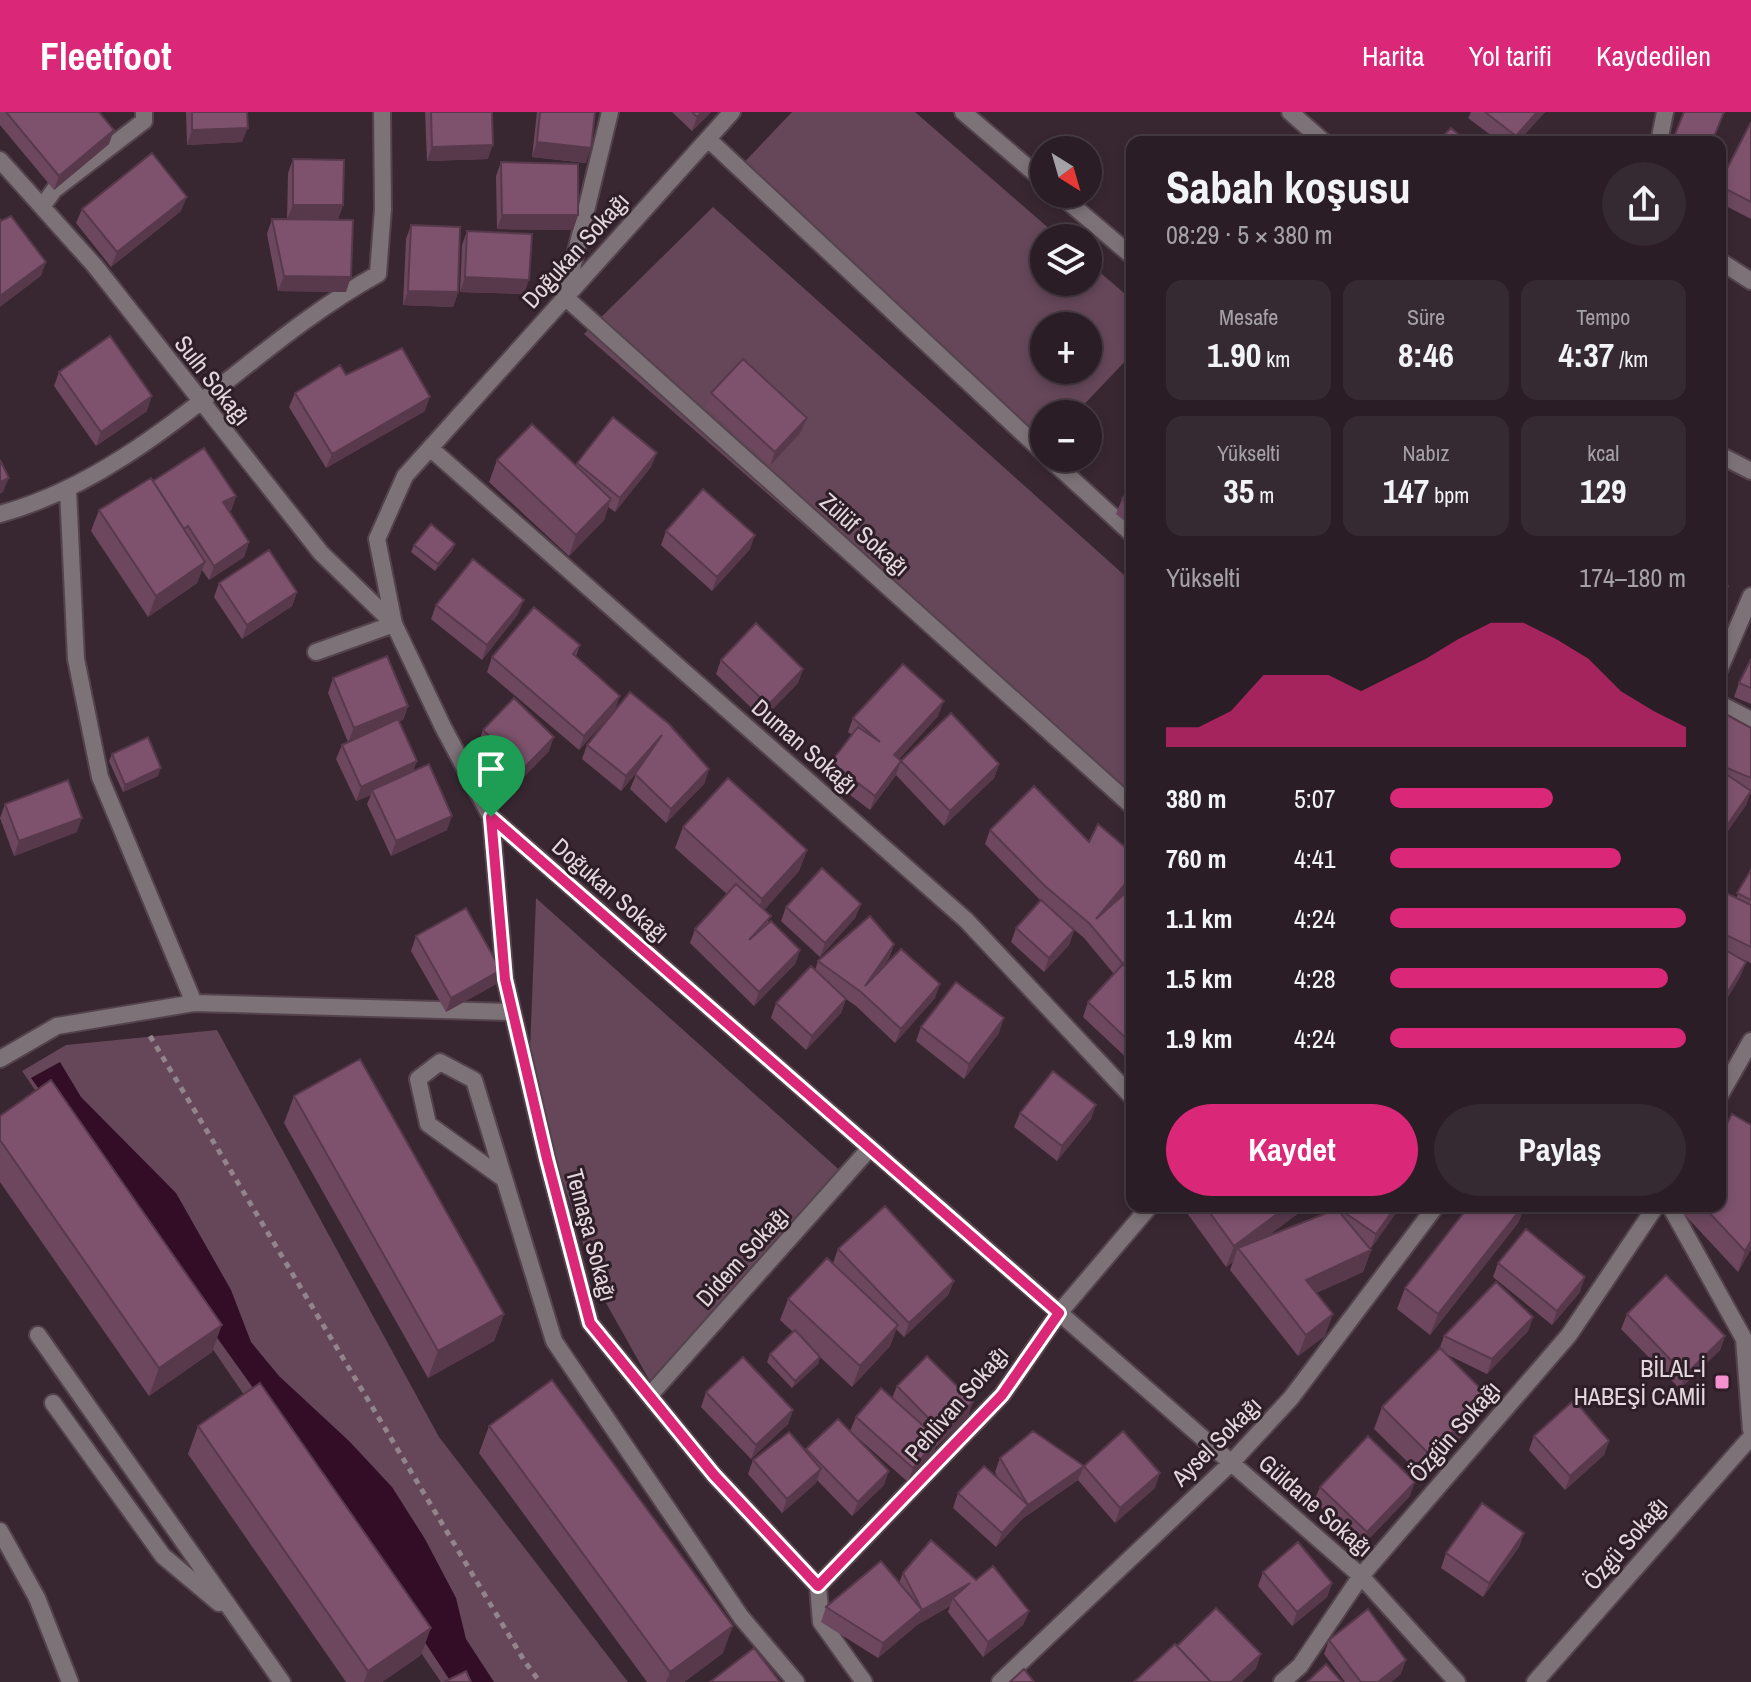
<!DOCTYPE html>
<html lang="tr">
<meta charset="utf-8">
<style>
:root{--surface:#2a1d25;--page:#362a32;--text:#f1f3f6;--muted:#a5a2a7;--line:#463b42;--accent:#db2777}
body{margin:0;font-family:"Archivo Narrow",sans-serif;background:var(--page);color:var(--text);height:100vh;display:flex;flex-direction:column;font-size:30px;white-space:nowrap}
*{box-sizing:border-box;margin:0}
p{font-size:26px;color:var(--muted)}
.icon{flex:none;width:44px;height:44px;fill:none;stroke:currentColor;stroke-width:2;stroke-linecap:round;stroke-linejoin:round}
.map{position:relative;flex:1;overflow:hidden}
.panel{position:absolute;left:1126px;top:24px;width:600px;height:1076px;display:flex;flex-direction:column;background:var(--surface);border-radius:16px;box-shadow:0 4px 12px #0003,0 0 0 2px var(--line)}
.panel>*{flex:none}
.needle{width:52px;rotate:143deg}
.controls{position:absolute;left:1030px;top:24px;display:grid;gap:16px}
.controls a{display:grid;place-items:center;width:72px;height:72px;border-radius:50%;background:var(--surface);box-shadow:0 4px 12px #0003,0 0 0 2px var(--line);font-size:40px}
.pin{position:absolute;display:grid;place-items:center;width:68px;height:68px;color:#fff;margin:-82px -34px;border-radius:50% 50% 50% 0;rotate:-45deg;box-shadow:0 0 8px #0007}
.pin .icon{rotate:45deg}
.round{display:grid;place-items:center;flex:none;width:84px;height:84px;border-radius:42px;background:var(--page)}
.summary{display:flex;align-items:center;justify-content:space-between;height:136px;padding:0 40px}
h1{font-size:44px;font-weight:700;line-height:60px}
.figures{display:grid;grid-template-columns:repeat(3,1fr);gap:12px;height:136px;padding:8px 40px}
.figures div{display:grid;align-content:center;border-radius:16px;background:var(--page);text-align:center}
.figures b{font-size:34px;font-weight:700}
.figures small{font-size:22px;font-weight:400}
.figures p{font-size:22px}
.chart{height:224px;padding:16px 40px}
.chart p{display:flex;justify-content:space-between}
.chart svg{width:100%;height:144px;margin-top:8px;fill:var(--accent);opacity:.7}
.button{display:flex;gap:16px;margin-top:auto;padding:16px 40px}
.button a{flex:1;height:92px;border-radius:48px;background:var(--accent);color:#fff;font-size:32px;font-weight:700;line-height:92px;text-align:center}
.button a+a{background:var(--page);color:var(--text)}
ul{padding:0 40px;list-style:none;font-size:26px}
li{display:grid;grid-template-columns:128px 96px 1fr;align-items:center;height:60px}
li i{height:20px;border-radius:10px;background:var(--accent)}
header{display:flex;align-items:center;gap:48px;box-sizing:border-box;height:112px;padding:0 40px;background:var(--accent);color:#fff}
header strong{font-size:38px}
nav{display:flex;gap:44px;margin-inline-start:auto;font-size:28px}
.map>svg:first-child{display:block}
</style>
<header>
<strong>Fleetfoot</strong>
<nav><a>Harita</a><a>Yol tarifi</a><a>Kaydedilen</a></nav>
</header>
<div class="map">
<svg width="1751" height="1570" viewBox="0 0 1751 1570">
<rect width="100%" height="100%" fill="#382731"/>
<path fill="#654759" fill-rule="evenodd" d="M792 0H915L1060 126H1044V170H1088V150L1132 188V242L1075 302H1044V334L736 59ZM1044 214H1088V258H1044Z
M713 95 1132 470V686L1125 693 584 222Z
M536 786 845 1063 651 1271 597 1175 529 963Z
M217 918 439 1325 628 1570H441L22 959 66 933Z"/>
<path fill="#320d25" d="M60 950 81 985 176 1081 231 1178 251 1230 279 1264 349 1329 392 1375 425 1427 456 1486 466 1527 494 1570H451L309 1354 31 966Z"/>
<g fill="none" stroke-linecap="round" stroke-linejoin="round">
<defs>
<path id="street" d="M610 0 565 185 1132 694
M732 0 405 364 377 427 394 512 443 615 491 705 1361 1464 1457 1570
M963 0 1044 69
M1290 0 1324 30
M708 27 1044 341
M1659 30 1665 0
M0 48 95 154 321 441 394 512
M1059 82 1132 144
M42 95 54 78 144 9V0
M1720 149 1751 169
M430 336 966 808 1132 985
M1720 343 1751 359
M1049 346 1132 422
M68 378 76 547 100 665 194 891 512 900
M0 402C147 362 247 234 378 162L383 97 382 0
M316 540 394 512
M1720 556 1751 484
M1720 592 1751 608
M491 705 505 867 547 1047 590 1211 714 1363 818 1474
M0 947 57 914 194 891
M1720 983 1751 929
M504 1067 428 1012 418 967 440 950 474 968 554 1229 741 1505 796 1570
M1670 1094 1744 1227 1751 1318
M38 1223 282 1570
M650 1283 870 1036
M53 1291 163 1444 219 1491
M0 1419 37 1486 70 1570
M818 1474 1002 1283 1059 1201 1150 1094
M818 1474 821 1510 864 1570
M1000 1570 1231 1351 1291 1286 1436 1094
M1282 1570 1300 1554 1361 1464 1569 1223 1656 1094
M1535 1570 1751 1325"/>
</defs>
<use href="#street" stroke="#54434d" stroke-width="20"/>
<path stroke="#93848c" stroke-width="5" stroke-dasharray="6 6" stroke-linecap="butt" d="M150 924 525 1550 540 1570"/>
<use href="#street" stroke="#7c7278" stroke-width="16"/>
</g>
<path fill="#6c475e" d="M0 0H99L109 32 54 78 0 13Z
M186 0H247L242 30 187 33Z
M425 0H492L488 47 427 49Z
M537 0H595L586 51 532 45Z
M672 0H711L692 19Z
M1471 0H1545L1518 30H1500L1468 6Z
M1751 10V107L1720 91V70Z
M293 47 343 93 338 107H287L288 61Z
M501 50 578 103 573 118 497 117 496 64Z
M82 97 181 99 111 155 76 111Z
M272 107 346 180 278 179 267 122Z
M411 113 458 180 453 195 403 193 406 127Z
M467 119 524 182 460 180 462 133Z
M59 260 147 299 96 334 54 274Z
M295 281 425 299 326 356 289 295Z
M711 281 801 320 770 354 706 295Z
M497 348 576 353 577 351 651 355 615 400 608 395 604 408 569 444 489 370Z
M153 369 236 384 231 399H229L249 430 244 445 209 468 202 458 197 471 148 505 91 419 99 398Z
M1132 374V415L1116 402 1122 387Z
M666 419 750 437 712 479 661 433Z
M455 432 452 439 435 459 411 440 414 433Z
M219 471 297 480 292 494 242 527 214 485Z
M436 493 518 502 482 548 431 507Z
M580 533 576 544 615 598 579 638 487 560 492 545Z
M1751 547V592L1734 585 1739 571Z
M721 548 803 557 798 571 763 607 716 562Z
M333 566 408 594 403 608 399 609 414 659 447 718 391 744 367 692 371 683 356 689 336 647 342 633 348 630 328 581Z
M1720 599 1751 616V682H1750L1746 693 1720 730Z
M938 604 899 647 901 649 999 652 994 666 944 714 896 663 870 698 826 665 831 650 852 623 848 620 853 606Z
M483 618 549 639 518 671 478 632Z
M587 633 709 657 704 672 666 711 630 677 637 660 621 679 582 647Z
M112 642 158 664 123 680 109 649Z
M1132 676V694L1127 689Z
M5 692 77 720 14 744 0 706Z
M683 715 807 738 799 759 764 798 769 811 800 838 795 852 754 894 690 831 695 817 727 782 675 736Z
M990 718 1132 772 1122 783 1127 856 1132 861V951L1083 905 1088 890 1114 862 1084 826 1055 801 1074 818 1069 833 1044 860 1011 830 1016 816 1041 789 985 732Z
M1751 758V851L1736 844 1746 850 1740 865 1720 898V778L1736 786Z
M861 792 855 806 820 845 781 809 786 795Z
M416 824 496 872 446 900 411 839Z
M894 832 889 846 882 856 935 886 895 931 856 894 846 887 841 901 806 938 771 906 776 891 815 858 818 849Z
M921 915 999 921 964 967 916 929Z
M294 984 504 1202 494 1229 428 1266 284 1011Z
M1020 1001 1091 1007 1057 1049 1014 1015Z
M0 1004 212 1240 149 1284 0 1070Z
M1182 1094H1305L1304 1097 1266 1125 1323 1103 1318 1100 1321 1094H1401L1371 1136 1367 1134 1371 1138 1363 1160 1316 1181 1325 1224 1298 1244 1230 1158 1233 1150 1226 1155Z
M1469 1094H1525L1518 1111 1430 1223 1397 1197 1405 1176Z
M1686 1094H1720L1751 1137 1738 1160 1684 1102Z
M838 1137 954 1169 948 1183 904 1225 896 1217 890 1234 852 1275 820 1245 818 1252 792 1276 767 1250 770 1242 793 1220 780 1208 788 1187 843 1161 833 1151Z
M1498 1151 1580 1180 1552 1213 1493 1165Z
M1627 1202 1725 1224 1720 1238 1680 1277 1621 1217Z
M1533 1205 1528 1219 1487 1262 1446 1242 1481 1305 1422 1364 1374 1317 1382 1295 1439 1238 1444 1224Z
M897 1274 968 1305 937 1334H936L933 1342 908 1370 850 1319 856 1305 892 1286Z
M706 1280 793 1298 788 1312 751 1347 701 1295Z
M198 1314 421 1543 382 1570H346L188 1342Z
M489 1314 723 1541 684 1570H647L479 1341Z
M1534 1324 1609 1329 1604 1343 1565 1378 1529 1338Z
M806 1337 884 1373 852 1404 817 1368 816 1371 782 1401 748 1362 753 1348 806 1339Z
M1000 1346 1084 1354 1155 1376 1115 1411 1078 1368 1022 1407 996 1435 953 1396 958 1381 999 1368 995 1360Z
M1320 1375 1410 1384 1362 1434 1314 1389Z
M1524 1421 1519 1435 1483 1485 1441 1456 1446 1441Z
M1263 1460 1332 1471 1327 1485 1292 1514 1258 1474Z
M903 1461 976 1468 1029 1499 1023 1513 983 1545 948 1500 950 1494 917 1513 878 1546 821 1510 826 1495 899 1471Z
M1329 1528 1401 1562 1391 1570H1345L1324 1542Z"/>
<path fill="#58394c" d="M702 0H711L692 19 697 5Z
M1537 0H1545L1518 30H1514L1516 24Z
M248 16 242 30 187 33 192 18Z
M114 18 109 32 54 78 59 64Z
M537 30 591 36 586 51 532 45Z
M493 33 488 47 427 49 432 35Z
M187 85 181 99 111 155 117 140Z
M293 93H343L338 107H287Z
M502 103H578L573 118 497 117Z
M46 150 41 164 0 195V184Z
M284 164 351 165 346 180 278 179Z
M465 165 529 168 524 182 460 180Z
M408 179 458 180 453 195 403 193Z
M152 284 147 299 96 334 101 320Z
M430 285 425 299 326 356 332 342Z
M807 306 801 320 770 354 775 340Z
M657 341 651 355 615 400 620 386Z
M9 366 3 380 0 382V370Z
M236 384 231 399 217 404 223 390Z
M611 387 604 408 569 444 576 423Z
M755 423 750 437 712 479 717 465Z
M249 430 244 445 209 468 214 454Z
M455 432 452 439 435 459 438 452Z
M205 450 197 471 148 505 156 484Z
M297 480 292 494 242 527 247 513Z
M524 488 518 502 482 548 487 533Z
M803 557 798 571 763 607 768 593Z
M620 584 615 598 579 638 584 624Z
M944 589 938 604 889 658 894 643Z
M408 594 403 608 348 630 354 616Z
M662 623 657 637 621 679 626 664Z
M554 625 549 639 518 671 523 657Z
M417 649 412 663 372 678 371 683 356 689 361 675Z
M901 649 896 663 870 698 875 684Z
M999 652 994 666 944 714 950 699Z
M161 656 158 664 123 680 125 673Z
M709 657 704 672 666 711 671 697Z
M1751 679 1746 693 1720 730V726L1725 716Z
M452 704 447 718 391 744 396 729Z
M82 706 77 720 14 744 19 729Z
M807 738 799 759 755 808 762 787Z
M1132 764V772L1094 817 1096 807Z
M861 792 855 806 820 845 825 831Z
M1074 818 1069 833 1044 860 1049 846Z
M894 832 889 846 864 882 865 874Z
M800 838 795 852 754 894 759 880Z
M1132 842V851L1118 866 1123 852Z
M1746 850 1740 865 1720 898V893Z
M501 858 496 872 446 900 451 886Z
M940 872 935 886 895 931 901 917Z
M846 887 841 901 806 938 812 924Z
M1004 906 999 921 964 967 969 952Z
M1096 993 1091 1007 1057 1049 1062 1034Z
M1288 1094H1305L1304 1097 1243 1143 1238 1136 1233 1150 1226 1155 1234 1134Z
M1396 1094H1401L1371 1136 1376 1122Z
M1523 1094H1525L1518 1111 1430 1223 1438 1202Z
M1751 1129V1137L1738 1160 1745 1139Z
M1371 1138 1363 1160 1298 1189 1306 1168Z
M1585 1165 1580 1180 1552 1213 1557 1199Z
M954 1169 948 1183 904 1225 909 1211Z
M504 1202 494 1229 428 1266 438 1239Z
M1333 1202 1325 1224 1298 1244 1306 1223Z
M1533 1205 1528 1219 1487 1262 1492 1247Z
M222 1213 212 1240 149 1284 159 1256Z
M898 1213 890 1234 852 1275 860 1254Z
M1725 1224 1720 1238 1680 1277 1685 1263Z
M820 1245 818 1252 792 1276 795 1269Z
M1488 1284 1481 1305 1422 1364 1430 1343Z
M973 1290 968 1305 937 1334 942 1320Z
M793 1298 788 1312 751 1347 756 1333Z
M938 1327 933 1342 908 1370 913 1356Z
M1609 1329 1604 1343 1565 1378 1570 1364Z
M1084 1354 1078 1368 1022 1407 996 1435 1002 1421 1028 1393Z
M821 1357 816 1371 782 1401 787 1387Z
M889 1359 884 1373 852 1404 858 1390Z
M1160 1361 1155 1376 1115 1411 1120 1396Z
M1415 1370 1410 1384 1362 1434 1367 1420Z
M1524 1421 1519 1435 1483 1485 1489 1471Z
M970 1471 953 1486 950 1494 917 1513 922 1498Z
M1332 1471 1327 1485 1292 1514 1297 1500Z
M922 1498 917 1513 878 1546 883 1531Z
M1029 1499 1023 1513 983 1545 988 1530Z
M733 1514 723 1541 684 1570H666L670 1560Z
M431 1516 421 1543 382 1570H364L368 1559Z
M1261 1542 1256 1557 1242 1570H1231Z
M1406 1548 1401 1562 1391 1570H1378Z"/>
<path fill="#7e526d" stroke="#58394c" stroke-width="2" d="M6 0H99L114 18 59 64Z
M192 0H247L248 16 192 18Z
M431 0H492L493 33 432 35Z
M540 0H595L591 36 537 30Z
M692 0H702L697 5Z
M1485 0H1537L1516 24Z
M1684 0H1724L1712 30H1672Z
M1751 10V90L1720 74V70Z
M1451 16 1468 30H1437Z
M152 41 187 85 117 140 82 97Z
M293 47 344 48 343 93H293Z
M501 50 578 52V103H502Z
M11 104 46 150 0 184V107L1 109Z
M272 107 353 108 351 165 284 164Z
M411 113 460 115 458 180 408 179Z
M467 119 532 122 529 168 465 165Z
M110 224 152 284 101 320 59 260Z
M402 236 430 285 332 342 295 281 340 253 346 263Z
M743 247 807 306 775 340 711 281Z
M613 305 657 341 620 386 577 351Z
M532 312 611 387 576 423 497 348Z
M204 336 236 384 223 390 249 430 214 454 188 414 184 417 153 369Z
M0 348 9 366 0 370Z
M151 366 205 450 156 484 99 398Z
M1132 374V396L1122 387Z
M703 377 755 423 717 465 666 419Z
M431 412 455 432 438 452 414 433Z
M269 438 297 480 247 513 219 471Z
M473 447 524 488 487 533 436 493Z
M1720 471 1728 474 1720 492Z
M534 495 580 533 573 542 620 584 584 624 492 545Z
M756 511 803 557 768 593 721 548Z
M387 544 408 594 354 616 333 566Z
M1751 547V576L1739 571Z
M903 552 944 589 894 643 901 649 951 601 999 652 950 699 901 649 875 684 831 650 858 615 880 630 853 606Z
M630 580 669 612 709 657 671 697 635 662 662 623 626 664 587 633Z
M514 586 554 625 523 657 483 618Z
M1720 599 1751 616V666L1720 653Z
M398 607 417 649 361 675 342 633Z
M148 625 161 656 125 673 112 642Z
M429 652 452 704 396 729 372 678Z
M1720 658 1751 679 1725 716 1720 726Z
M728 666 807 738 762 787 683 715Z
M68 668 82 706 19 729 5 692Z
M1034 674 1089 730 1098 712 1132 741V764L1096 807 1132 775V842L1123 852 1090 812 1045 774 990 718Z
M822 756 861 792 825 831 786 795Z
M1751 758V788L1737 781Z
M736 772 771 804 749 828 771 809 800 838 759 880 695 817Z
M1720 778 1751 793V835L1720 820Z
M1041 788 1074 818 1049 846 1016 816Z
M466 796 501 858 451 886 416 824Z
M870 804 894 832 865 874 901 837 940 872 901 917 861 880 818 849Z
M1720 835 1746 850 1720 893Z
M1123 852 1132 861V932L1088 890Z
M811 854 846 887 812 924 776 891Z
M956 870 1004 906 969 952 921 915Z
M360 947 504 1202 438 1239 294 984Z
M1053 959 1096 993 1062 1034 1020 1001Z
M51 968 222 1213 159 1256 0 1028V1004Z
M1732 1002 1751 1013V1129L1745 1139 1703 1094H1720V1025Z
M885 1094 954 1169 909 1211 838 1137Z
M1205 1094H1288L1234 1134Z
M1335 1094H1396L1376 1122Z
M1469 1094H1523L1438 1202 1405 1176Z
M1337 1097 1371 1138 1306 1168 1333 1202 1306 1223 1238 1136Z
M1526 1117 1585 1165 1557 1199 1498 1151Z
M827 1146 898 1213 860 1254 788 1187Z
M1666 1163 1725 1224 1685 1263 1627 1202Z
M1496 1170 1533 1205 1492 1247 1444 1224Z
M795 1218 820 1245 795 1269 770 1242Z
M1440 1236 1488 1284 1430 1343 1382 1295Z
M927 1244 973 1290 942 1320 897 1274Z
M743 1245 793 1298 756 1333 706 1280Z
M552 1268 733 1514 670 1560 489 1314Z
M260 1271 431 1516 368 1559 198 1314Z
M881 1276 938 1327 913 1356 856 1305Z
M1574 1288 1609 1329 1570 1364 1534 1324Z
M838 1307 889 1359 858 1390 806 1337Z
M1033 1319 1084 1354 1123 1319 1160 1361 1120 1396 1084 1354 1028 1393 1000 1346Z
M789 1320 821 1357 787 1387 753 1348Z
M1368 1324 1415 1370 1367 1420 1320 1375Z
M984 1354 1028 1393 1002 1421 958 1381Z
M1482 1391 1524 1421 1489 1471 1446 1441Z
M931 1428 976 1468 993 1454 1029 1499 988 1530 953 1486 970 1471 922 1498 903 1461Z
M1298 1430 1332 1471 1297 1500 1263 1460Z
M881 1449 922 1498 883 1531 826 1495Z
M1216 1496 1261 1542 1231 1570H1211L1177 1534Z
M1368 1497 1406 1548 1378 1570H1361L1329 1528Z
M1175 1532 1211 1570H1134Z
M754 1536 780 1570H710Z
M1326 1552 1342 1570H1307Z
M1024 1557 1034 1570H1010Z
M466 1559 471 1570H444Z"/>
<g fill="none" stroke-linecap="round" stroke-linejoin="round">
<defs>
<path id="route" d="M491 705 1059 1201 1002 1283 818 1474 714 1363 590 1211 547 1047 505 867Z"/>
</defs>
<use href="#route" stroke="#fff" stroke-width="16"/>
<use href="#route" stroke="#db2777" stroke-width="10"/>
</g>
<rect fill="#f690cf" stroke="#2e1e27" stroke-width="3" x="1714" y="1262" width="16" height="16" rx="4"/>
<g text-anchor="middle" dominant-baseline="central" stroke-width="6" stroke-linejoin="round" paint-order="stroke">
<g font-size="24" fill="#e4d8de" stroke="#2e1e27">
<text transform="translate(575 138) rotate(-48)">Doğukan Sokağı</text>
<text transform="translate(213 268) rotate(52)">Sulh Sokağı</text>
<text transform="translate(865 422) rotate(42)">Zülüf Sokağı</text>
<text transform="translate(805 634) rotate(41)">Duman Sokağı</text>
<text transform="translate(611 778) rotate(41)">Doğukan Sokağı</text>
<text transform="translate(592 1123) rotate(75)">Temaşa Sokağı</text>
<text transform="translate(742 1144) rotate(-48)">Didem Sokağı</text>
<text transform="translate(956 1291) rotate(-49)">Pehlivan Sokağı</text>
<text transform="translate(1454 1319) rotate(-49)">Özgün Sokağı</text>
<text transform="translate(1216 1329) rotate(-45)">Aysel Sokağı</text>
<text transform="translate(1316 1393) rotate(41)">Güldane Sokağı</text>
<text transform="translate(1625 1431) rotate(-49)">Özgü Sokağı</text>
</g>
<g font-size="24" fill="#e4d8de" stroke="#2e1e27" text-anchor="end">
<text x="1706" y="1256">BİLAL-İ<tspan x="1706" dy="28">HABEŞİ CAMİİ</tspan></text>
</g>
</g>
</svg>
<div class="controls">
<a><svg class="needle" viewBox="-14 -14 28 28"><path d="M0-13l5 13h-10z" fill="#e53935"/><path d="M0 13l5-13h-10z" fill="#a5a2a7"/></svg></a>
<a><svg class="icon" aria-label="layers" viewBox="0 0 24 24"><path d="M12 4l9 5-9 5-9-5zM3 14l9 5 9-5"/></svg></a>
<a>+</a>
<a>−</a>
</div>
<div class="pin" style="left:491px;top:705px;background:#1e9e55"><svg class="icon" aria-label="arrive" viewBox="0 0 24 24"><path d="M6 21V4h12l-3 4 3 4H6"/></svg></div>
<section class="panel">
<div class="summary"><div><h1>Sabah koşusu</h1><p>08:29 · 5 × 380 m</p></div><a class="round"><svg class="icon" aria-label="share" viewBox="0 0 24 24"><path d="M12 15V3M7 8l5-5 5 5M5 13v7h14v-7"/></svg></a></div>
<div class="figures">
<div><p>Mesafe</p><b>1.90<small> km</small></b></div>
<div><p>Süre</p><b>8:46</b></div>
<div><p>Tempo</p><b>4:37<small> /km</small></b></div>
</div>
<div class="figures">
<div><p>Yükselti</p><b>35<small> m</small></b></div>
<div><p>Nabız</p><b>147<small> bpm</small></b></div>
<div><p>kcal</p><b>129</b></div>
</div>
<div class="chart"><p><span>Yükselti</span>174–180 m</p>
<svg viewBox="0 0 160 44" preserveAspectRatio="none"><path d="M0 44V38L10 38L20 33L30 22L40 22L50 22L60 27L70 22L80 17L90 11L100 6L110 6L120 11L130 17L140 27L150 33L160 38V44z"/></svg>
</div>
<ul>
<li><b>380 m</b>5:07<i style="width:55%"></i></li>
<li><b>760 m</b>4:41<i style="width:78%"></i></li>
<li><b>1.1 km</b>4:24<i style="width:100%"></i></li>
<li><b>1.5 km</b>4:28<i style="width:94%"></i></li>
<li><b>1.9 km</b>4:24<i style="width:100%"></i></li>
</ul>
<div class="button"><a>Kaydet</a><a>Paylaş</a></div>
</section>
</div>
